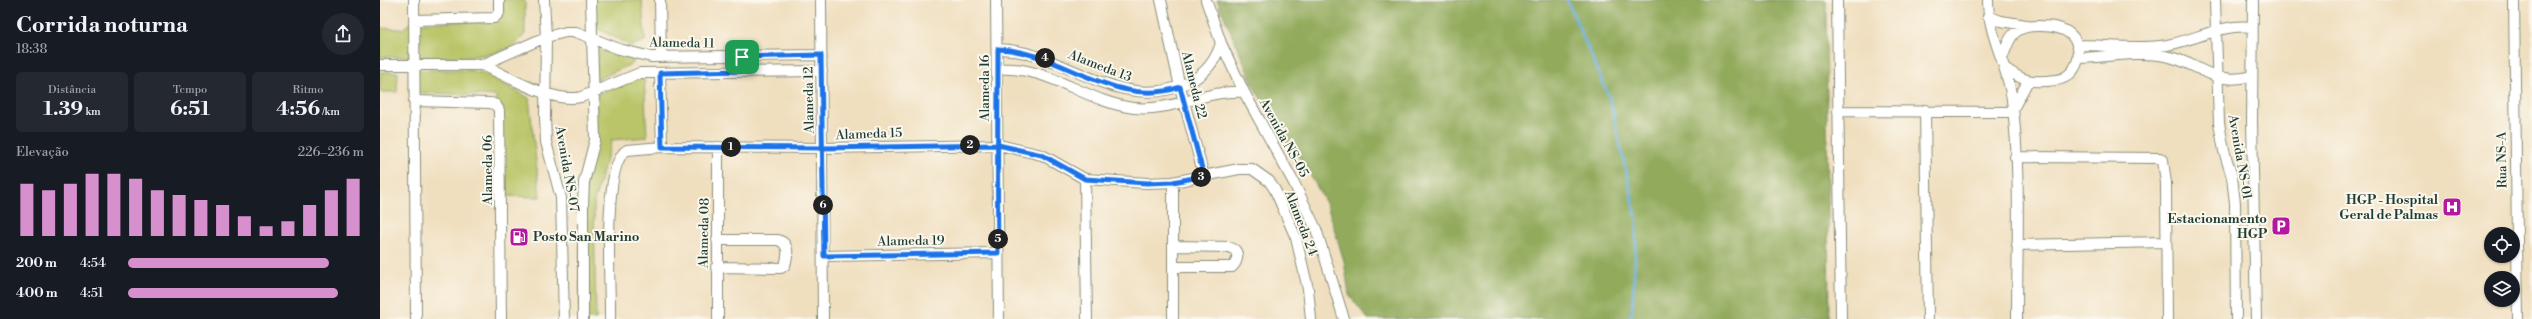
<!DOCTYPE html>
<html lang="pt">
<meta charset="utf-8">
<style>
:root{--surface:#171b24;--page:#242831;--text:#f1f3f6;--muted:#9ea1a6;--accent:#d690ce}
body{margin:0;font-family:"Libre Bodoni",serif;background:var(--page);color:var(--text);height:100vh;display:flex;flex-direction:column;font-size:15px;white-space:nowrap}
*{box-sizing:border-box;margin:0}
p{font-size:13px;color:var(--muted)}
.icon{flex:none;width:22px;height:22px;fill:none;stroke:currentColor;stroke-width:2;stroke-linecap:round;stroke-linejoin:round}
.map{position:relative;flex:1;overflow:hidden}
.drawer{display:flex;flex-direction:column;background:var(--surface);width:380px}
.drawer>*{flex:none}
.tools{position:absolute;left:2104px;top:227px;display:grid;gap:8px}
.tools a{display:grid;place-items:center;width:36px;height:36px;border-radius:50%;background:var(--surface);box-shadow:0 1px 3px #0004;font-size:20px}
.pin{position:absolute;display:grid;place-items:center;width:34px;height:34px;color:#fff;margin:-17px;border-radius:8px;box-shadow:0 2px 6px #0006}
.km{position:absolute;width:20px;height:20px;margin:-10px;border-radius:50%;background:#222;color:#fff;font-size:11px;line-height:20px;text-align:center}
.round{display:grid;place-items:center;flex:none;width:42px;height:42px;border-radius:21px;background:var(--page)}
.summary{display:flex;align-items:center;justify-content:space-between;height:68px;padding:0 16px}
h1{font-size:22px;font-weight:800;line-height:30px}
.figures{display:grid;grid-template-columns:repeat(3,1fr);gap:6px;height:68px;padding:4px 16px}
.figures div{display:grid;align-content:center;border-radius:6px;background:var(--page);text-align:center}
.figures b{font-size:20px;font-weight:800}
.figures small{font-size:11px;font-weight:400}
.figures p{font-size:11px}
.chart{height:112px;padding:8px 16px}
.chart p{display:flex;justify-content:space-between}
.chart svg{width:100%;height:72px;margin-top:4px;stroke:var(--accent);stroke-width:6}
ul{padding:0 16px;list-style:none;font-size:13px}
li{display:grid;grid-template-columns:64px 48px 1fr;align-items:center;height:30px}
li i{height:10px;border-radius:5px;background:var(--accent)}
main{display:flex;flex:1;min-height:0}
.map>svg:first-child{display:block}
</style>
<main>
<section class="drawer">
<div class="summary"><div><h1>Corrida noturna</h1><p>18:38</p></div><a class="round"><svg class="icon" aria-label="share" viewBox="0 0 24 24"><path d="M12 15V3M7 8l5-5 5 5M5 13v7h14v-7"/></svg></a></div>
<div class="figures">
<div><p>Distância</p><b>1.39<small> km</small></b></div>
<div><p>Tempo</p><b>6:51</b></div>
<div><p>Ritmo</p><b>4:56<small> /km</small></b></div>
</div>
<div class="chart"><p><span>Elevação</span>226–236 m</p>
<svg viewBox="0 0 160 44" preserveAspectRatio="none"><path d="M5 44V12M15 44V16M25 44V12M35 44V6M45 44V6M55 44V9M65 44V16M75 44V19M85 44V22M95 44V25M105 44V32M115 44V38M125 44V35M135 44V25M145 44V16M155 44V9"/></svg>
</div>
<ul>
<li><b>200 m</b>4:54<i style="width:85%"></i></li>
<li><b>400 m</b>4:51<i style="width:89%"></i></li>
</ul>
</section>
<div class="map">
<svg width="2152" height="319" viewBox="0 0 2152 319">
<rect width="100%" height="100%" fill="#fbf7ec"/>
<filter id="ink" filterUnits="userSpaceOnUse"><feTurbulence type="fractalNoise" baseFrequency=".025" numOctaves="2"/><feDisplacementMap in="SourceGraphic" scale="8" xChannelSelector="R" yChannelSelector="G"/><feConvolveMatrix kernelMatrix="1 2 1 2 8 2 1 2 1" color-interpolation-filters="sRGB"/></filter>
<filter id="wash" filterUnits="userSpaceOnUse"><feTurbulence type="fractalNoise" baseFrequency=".012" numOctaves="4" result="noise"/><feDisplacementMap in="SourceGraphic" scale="16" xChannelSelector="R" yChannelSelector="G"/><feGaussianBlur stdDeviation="0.9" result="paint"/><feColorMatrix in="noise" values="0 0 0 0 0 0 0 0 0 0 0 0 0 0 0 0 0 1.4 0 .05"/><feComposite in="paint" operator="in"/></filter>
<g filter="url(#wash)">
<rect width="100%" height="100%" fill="#f0dfbf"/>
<path fill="#b9c567" stroke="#6c814e" d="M115 0H145V34L134 47 111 54 88 57H0V28L22 29 30 23 115 21Z
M213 0H262L265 41 251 46 213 26Z
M213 48 253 59V63L214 81Z
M30 70H88L103 73 149 98 160 197 121 196 116 96 29 92Z
M0 72H18L17 92H0Z
M264 75 267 137 232 140 214 201 216 319H200V215L213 149 218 94Z"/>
<path fill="#92aa5c" stroke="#587448" d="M837 0H1446L1449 319H988L969 295 964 261 947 205 925 165 907 143 875 89Z"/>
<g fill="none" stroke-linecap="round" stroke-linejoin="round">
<path stroke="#6bb3e2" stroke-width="2.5" d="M1187 0 1230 99 1257 220 1252 313 1249 319"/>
</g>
</g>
<g filter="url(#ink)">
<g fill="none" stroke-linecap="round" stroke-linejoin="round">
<defs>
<path id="minor" d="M34 0 36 319
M164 0 166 37 165 117 166 142 181 198 184 319
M280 0 281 57
M441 0 443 319
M616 0 619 319
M781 0 800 87 824 176
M826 0 841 43 864 92 914 183 936 229 964 319
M1457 0 1461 319
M1608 0C1608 36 1628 65 1632 100 1641 171 1637 247 1637 319
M1835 0 1839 123 1844 151 1852 177 1855 203 1856 319
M1873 0 1872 121 1876 319
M2134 0 2138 319
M1608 16 1621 21 1646 25
M34 20 114 18 119 13V0
M1697 45C1724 45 1753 49 1780 46 1812 43 1839 23 1872 27
M618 49C685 51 742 116 809 82 825 74 836 60 841 43
M1699 58C1726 57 1758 51 1785 56 1820 62 1831 87 1872 76
M1622 59C1630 35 1634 25 1661 26 1671 26 1682 27 1690 34 1707 49 1697 78 1676 80 1652 83 1644 82 1625 68
M0 65H102L166 37 186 32H196L239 49 271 57 441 55
M102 65C129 76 172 104 201 97L260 73 442 71
M618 69C668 65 705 102 754 108 793 112 827 89 864 92
M280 73 282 147
M34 101 111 103 116 105 119 110 121 319
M1633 109 1648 81
M1545 110 1548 319
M1458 111 1633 112
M1635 157 1780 158 1783 160 1786 183 1787 319
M705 179 707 319
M793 182V319
M1637 245 1786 242
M444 256 618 253
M336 267 401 268 405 265C408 255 410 244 398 240H337
M794 267H852C857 263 859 255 855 250L849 247 794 246
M203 319V206L204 182 215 140 211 0
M230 319C231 290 221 163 247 150L282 147 443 148 619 145 662 155 705 179 767 183 793 182 859 169H872L889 181 895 190 916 238 928 289 931 319
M338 319V147"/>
</defs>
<use href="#minor" stroke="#888e7a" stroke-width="12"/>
<use href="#minor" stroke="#fff" stroke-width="10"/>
</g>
</g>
<g fill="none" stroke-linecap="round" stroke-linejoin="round" filter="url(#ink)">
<defs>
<path id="route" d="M362 57V71L280 73 282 147 443 148 618 145 662 155 705 179 767 183 793 182 824 176 800 87C735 110 682 51 618 49 618 117 617 185 618 253L444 256 441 55 362 57"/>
</defs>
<use href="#route" stroke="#fff" stroke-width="8"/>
<use href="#route" stroke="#1a73e8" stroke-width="5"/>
</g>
<defs>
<symbol id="hospital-square" viewBox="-11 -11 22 22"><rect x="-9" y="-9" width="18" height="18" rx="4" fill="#b5179e" stroke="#fbf7ec"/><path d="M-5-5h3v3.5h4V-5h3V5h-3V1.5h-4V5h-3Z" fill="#fff"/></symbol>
<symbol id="parking-square" viewBox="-11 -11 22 22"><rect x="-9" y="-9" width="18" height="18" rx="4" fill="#b5179e" stroke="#fbf7ec"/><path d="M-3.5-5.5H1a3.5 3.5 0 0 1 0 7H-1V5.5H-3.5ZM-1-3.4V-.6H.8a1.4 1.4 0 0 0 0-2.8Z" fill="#fff"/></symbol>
<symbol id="fuel-square" viewBox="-11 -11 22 22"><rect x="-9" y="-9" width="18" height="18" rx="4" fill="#b5179e" stroke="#fbf7ec"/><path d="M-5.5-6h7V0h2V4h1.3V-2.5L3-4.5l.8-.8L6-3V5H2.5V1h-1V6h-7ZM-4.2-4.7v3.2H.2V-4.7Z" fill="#fff"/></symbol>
</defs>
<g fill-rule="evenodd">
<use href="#hospital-square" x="2061" y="196" width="22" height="22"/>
<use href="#parking-square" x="1890" y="215" width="22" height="22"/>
<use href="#fuel-square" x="128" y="226" width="22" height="22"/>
</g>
<g text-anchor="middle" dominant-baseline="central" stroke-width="4" stroke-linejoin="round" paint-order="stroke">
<g font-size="13" fill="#1f3d34" stroke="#fbf7ec">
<text transform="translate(302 43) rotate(1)">Alameda 11</text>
<text transform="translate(720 66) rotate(21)">Alameda 13</text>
<text transform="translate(814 85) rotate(76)">Alameda 22</text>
<text transform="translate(605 88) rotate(-90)">Alameda 16</text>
<text transform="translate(429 100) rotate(-91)">Alameda 12</text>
<text transform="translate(489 134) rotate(-2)">Alameda 15</text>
<text transform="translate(904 138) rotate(61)">Avenida NS-05</text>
<text transform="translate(1860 157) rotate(80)">Avenida NS-01</text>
<text transform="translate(2122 160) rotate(-91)">Rua NS-A</text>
<text transform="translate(187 169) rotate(80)">Avenida NS-07</text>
<text transform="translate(108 170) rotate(-90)">Alameda 06</text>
<text transform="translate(921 223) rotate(69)">Alameda 24</text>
<text transform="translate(324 233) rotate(-89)">Alameda 08</text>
<text transform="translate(531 241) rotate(-1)">Alameda 19</text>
</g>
<g font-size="13" font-weight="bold" fill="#1f3d34" stroke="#fbf7ec" text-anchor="end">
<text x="2058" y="200">HGP - Hospital<tspan x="2058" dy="15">Geral de Palmas</tspan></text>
<text x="1887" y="219">Estacionamento<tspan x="1887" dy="15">HGP</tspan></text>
<text x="153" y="237" text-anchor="start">Posto San Marino</text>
</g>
</g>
</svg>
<div class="tools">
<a><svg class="icon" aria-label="locate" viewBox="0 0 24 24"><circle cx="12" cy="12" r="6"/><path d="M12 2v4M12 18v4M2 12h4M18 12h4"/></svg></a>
<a><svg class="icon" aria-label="layers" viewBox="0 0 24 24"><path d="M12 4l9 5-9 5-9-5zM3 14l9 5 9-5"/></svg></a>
</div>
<div class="pin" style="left:362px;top:57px;background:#1e9e55"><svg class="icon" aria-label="arrive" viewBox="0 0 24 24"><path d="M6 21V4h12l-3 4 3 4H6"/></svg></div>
<b class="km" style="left:351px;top:147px">1</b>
<b class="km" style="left:590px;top:145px">2</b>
<b class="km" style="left:821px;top:177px">3</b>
<b class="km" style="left:665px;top:58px">4</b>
<b class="km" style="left:618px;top:239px">5</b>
<b class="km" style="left:443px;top:205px">6</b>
</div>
</main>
